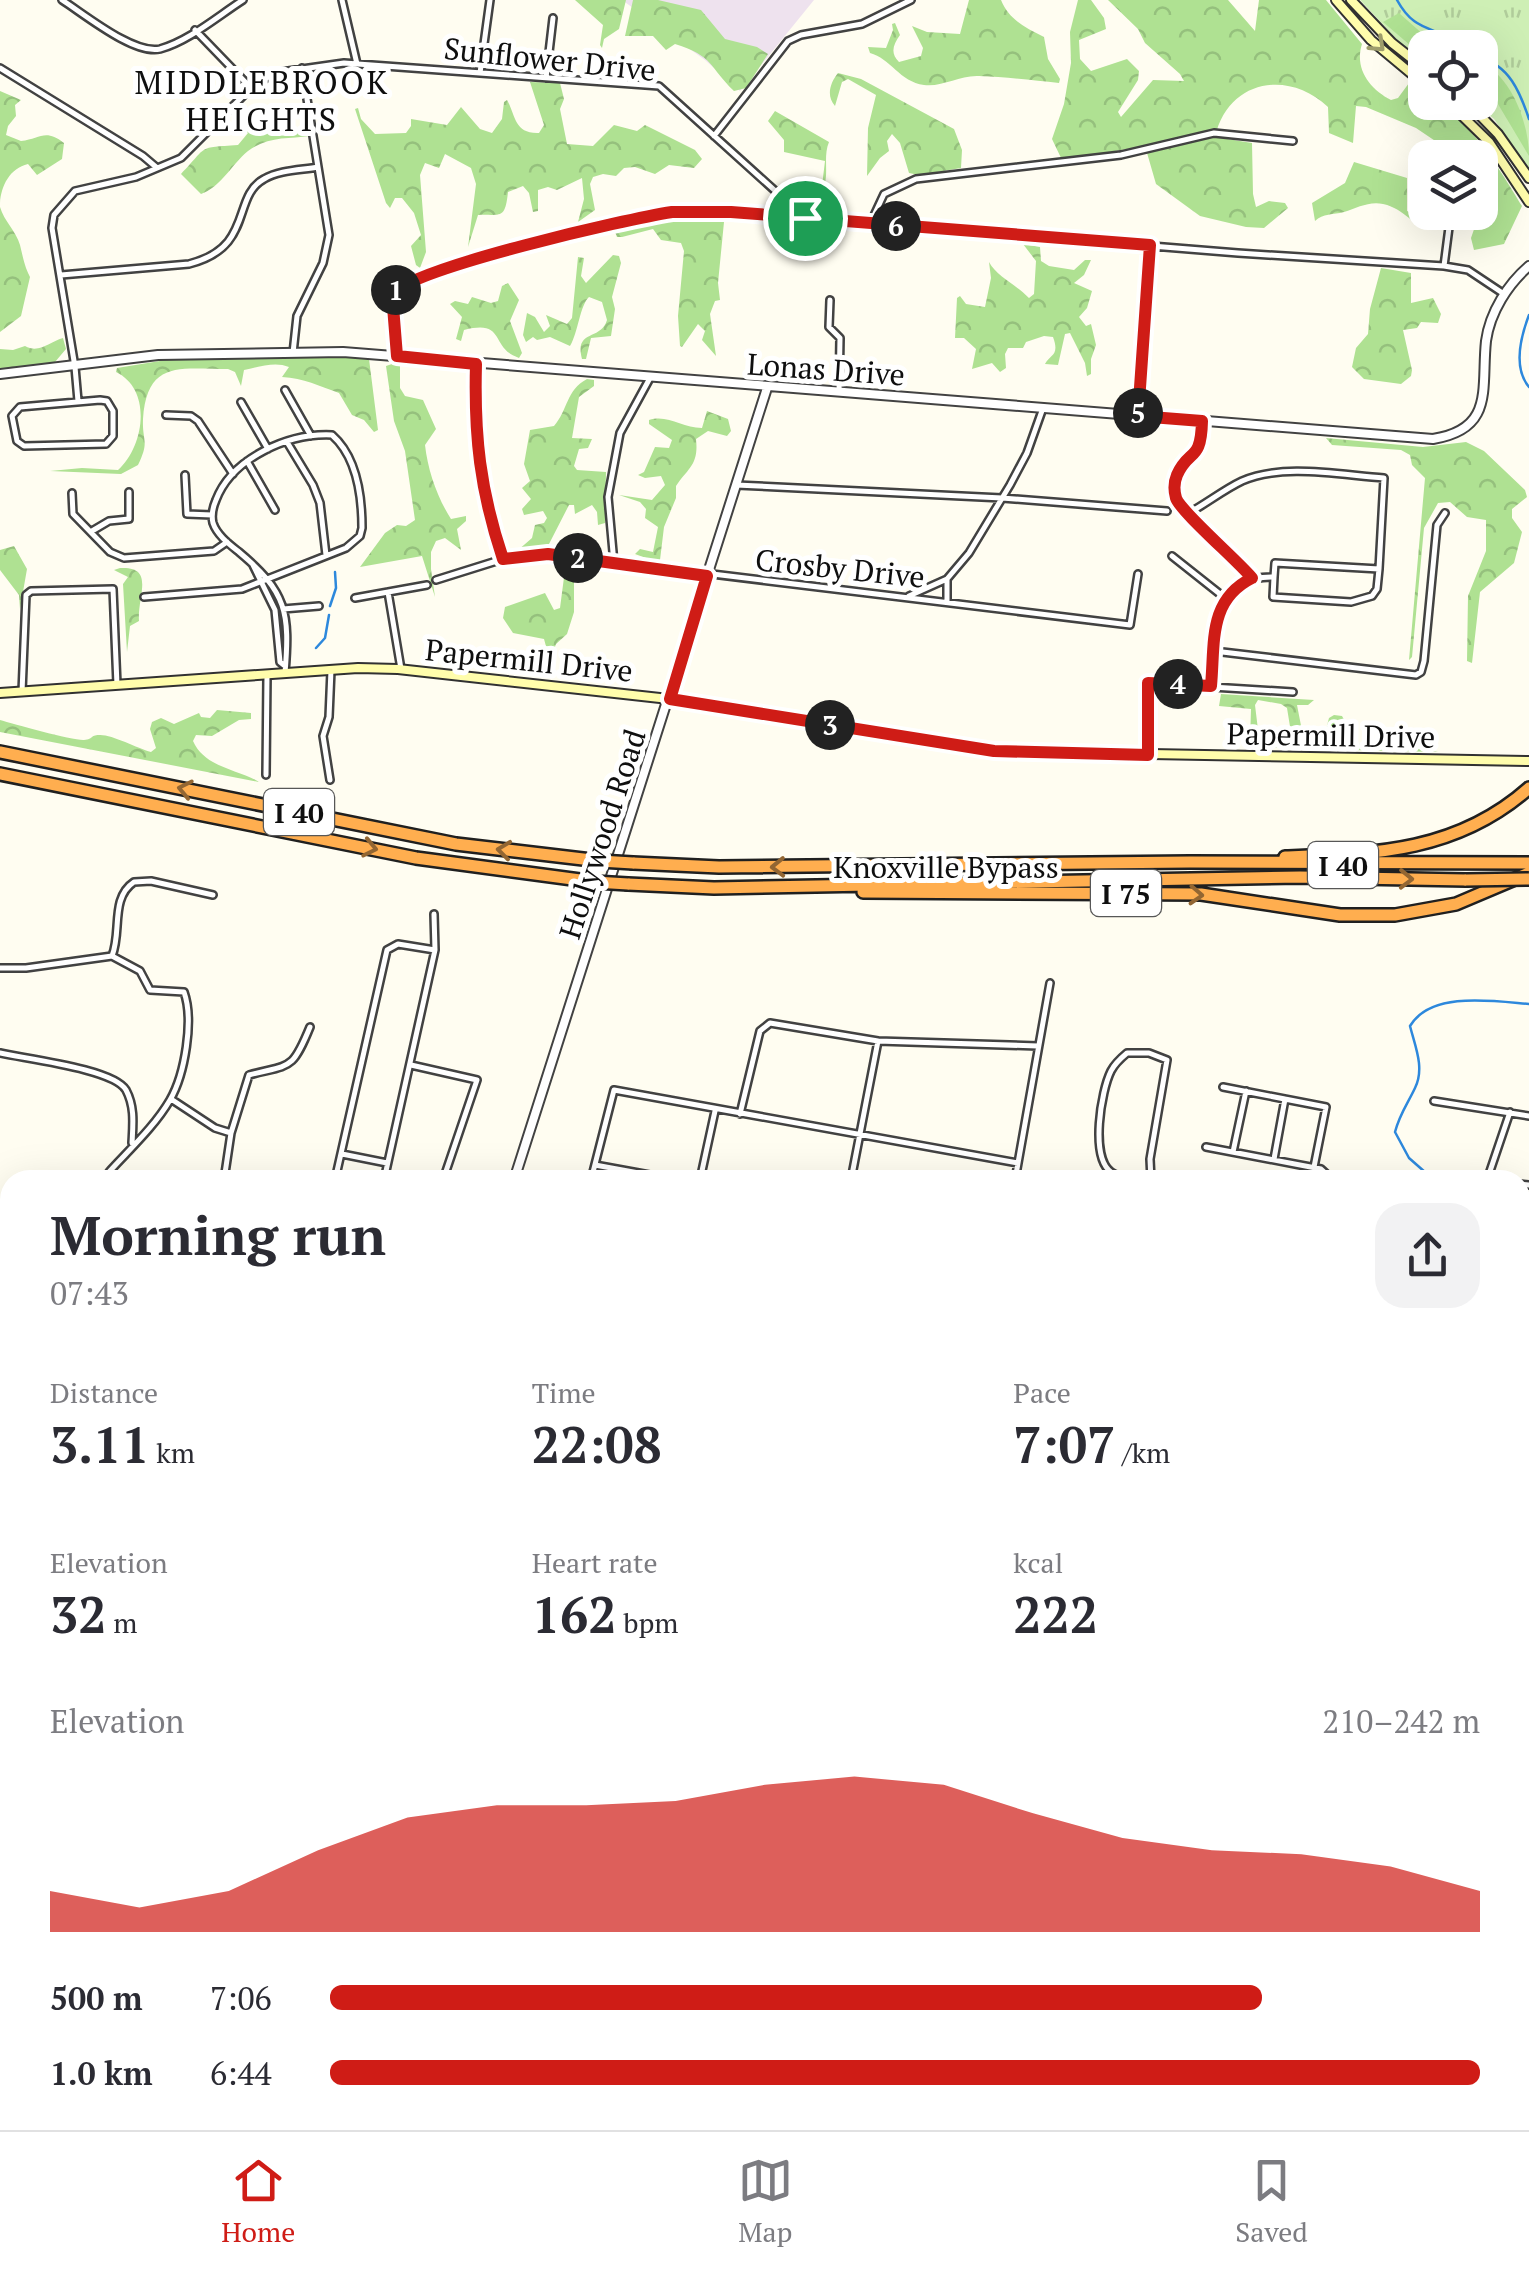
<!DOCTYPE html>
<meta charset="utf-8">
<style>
:root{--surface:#fff;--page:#f2f2f3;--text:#2b2b33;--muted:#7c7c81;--line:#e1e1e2;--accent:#cf1c16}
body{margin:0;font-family:"PT Serif",serif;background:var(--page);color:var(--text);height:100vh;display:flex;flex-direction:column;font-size:38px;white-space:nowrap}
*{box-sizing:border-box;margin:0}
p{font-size:32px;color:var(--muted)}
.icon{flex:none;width:55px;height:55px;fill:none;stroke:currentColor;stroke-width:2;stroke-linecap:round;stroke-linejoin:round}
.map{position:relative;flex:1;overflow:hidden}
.panel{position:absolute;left:0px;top:1170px;width:1530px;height:960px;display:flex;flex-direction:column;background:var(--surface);border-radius:30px 30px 0 0;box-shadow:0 10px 40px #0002}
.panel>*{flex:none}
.tools{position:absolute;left:1408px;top:30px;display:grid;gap:20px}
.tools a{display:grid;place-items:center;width:90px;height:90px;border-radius:20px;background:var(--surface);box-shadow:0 10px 40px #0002;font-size:50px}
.pin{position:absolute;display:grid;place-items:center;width:85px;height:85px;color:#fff;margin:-42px;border:5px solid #fff;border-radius:50%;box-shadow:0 2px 10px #0007}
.km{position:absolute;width:50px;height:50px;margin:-25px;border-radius:50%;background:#222;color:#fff;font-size:28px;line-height:50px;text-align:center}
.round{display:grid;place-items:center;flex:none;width:105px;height:105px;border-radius:30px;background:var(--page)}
.head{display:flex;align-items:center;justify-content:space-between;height:170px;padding:0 50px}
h1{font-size:55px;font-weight:700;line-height:75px}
.stats{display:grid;grid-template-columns:repeat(3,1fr);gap:15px;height:170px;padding:10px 50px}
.stats div{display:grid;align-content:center}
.stats b{font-size:50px;font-weight:700}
.stats small{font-size:28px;font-weight:400}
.stats p{font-size:28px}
.chart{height:280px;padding:20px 50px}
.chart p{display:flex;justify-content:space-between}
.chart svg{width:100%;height:180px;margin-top:10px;fill:var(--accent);opacity:.7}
ul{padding:0 50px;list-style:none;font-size:32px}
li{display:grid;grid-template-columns:160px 120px 1fr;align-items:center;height:75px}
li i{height:25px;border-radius:12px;background:var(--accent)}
.menu{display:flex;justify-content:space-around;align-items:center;height:140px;border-top:2px solid var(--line);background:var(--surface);font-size:28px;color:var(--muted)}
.menu a{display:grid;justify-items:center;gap:5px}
.menu .current{color:var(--accent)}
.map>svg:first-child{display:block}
</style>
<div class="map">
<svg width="1529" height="2130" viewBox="0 0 1529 2130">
<defs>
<pattern id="grass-tufts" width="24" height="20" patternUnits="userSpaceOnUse" patternTransform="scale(2.5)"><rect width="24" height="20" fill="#ceefb5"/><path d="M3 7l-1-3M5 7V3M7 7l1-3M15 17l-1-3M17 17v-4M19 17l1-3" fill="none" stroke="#b0cc9a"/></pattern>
<pattern id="forest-crowns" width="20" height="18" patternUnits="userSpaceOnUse" patternTransform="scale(2.5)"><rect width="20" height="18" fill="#afe192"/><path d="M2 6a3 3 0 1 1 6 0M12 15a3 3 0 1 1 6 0" fill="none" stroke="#95c07d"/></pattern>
</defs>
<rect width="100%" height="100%" fill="#fffdf1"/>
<path fill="#eee2ee" d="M622 0H814L740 91 705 60Z"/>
<path fill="url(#grass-tufts)" d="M1360 0H1529V169L1494 119 1475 103 1480 102V48H1425V62L1403 46Z
M1520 1411 1529 1412V1843L1520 1841Z"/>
<path fill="url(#forest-crowns)" d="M575 0H626L619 29 604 39 602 48 600 45 603 25Z
M633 0H658L701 10 725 39 757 47 768 54 746 88 734 91C709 67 714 56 675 44L666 50 653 36H625Z
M969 0H1001C1009 20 1025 27 1044 37L1048 59 1060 79 1059 83C1033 80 1005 77 979 76 959 75 944 87 924 85 900 82 890 58 870 53L868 47 886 48 893 30 892 24 895 23 900 35C893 45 890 53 899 62L921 56 923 48 912 26 927 32 960 34Z
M1078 0H1091L1104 18 1106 29 1079 40 1080 59 1091 71 1127 59 1139 71 1138 80 1118 112 1121 117 1153 80 1184 81 1180 74 1145 43 1138 29 1108 0H1228L1255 31 1259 0H1326L1362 44C1354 69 1370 89 1391 100L1398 98 1409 83 1425 95V102C1462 103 1505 178 1522 206L1504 244 1474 250 1471 238 1480 212V158L1459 157 1416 128 1366 107 1356 106 1353 143 1329 133 1328 107C1288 69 1228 80 1215 137L1252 143 1253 194 1256 207 1269 201 1285 203 1288 208 1264 228 1246 227 1200 216 1156 184 1145 146 1062 160 1052 139 1064 104 1071 63 1070 32Z
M1399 13 1425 36 1451 47 1425 48V58L1383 22Z
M1480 62C1512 76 1529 124 1529 156L1480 74Z
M838 73 861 79 954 129 962 150 961 168 919 175 909 173 900 143 892 134 887 141 889 151 880 158 867 176 868 128 876 95 848 79 842 82 835 106C826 96 830 83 838 73Z
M530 82 560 83 564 99 560 109 567 144 593 146 614 125 637 131 645 125 695 150 702 159 694 168 669 165 655 174 635 167 624 168 616 176 603 174 593 177 590 184 595 210 578 222 584 199 582 178 557 190 548 187 538 190V211L533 212 529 193 523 186 508 192C505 220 501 214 478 215L468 247 476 184 471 168 445 154 439 168 425 163 420 175 426 252 420 268 416 265 411 246 421 235 414 213 402 198H395L390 208 386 203 355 109 358 108 361 119 375 134 406 133 411 126V119L447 125 461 107 480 129 492 133 502 119 504 102 507 100C516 116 514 134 539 133L544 125Z
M0 91 21 100 15 105 16 116 8 126 6 135 21 141C40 139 45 128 64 143L62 159 37 175 28 164C10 168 1 186 0 203Z
M775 111 829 142C822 159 831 176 821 194L825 161 784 152V140L768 121Z
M244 114 250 118 256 134 304 127 310 136C288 139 268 136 248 151 232 164 221 187 201 194L181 174C209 145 196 148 238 145L248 133 234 117Z
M1354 162 1407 178V211C1419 217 1431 215 1443 221L1441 224C1408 230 1410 210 1383 204 1369 201 1357 208 1344 212 1333 215 1323 213 1315 221L1312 203 1345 183Z
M0 207C4 221 16 231 20 245 23 257 24 265 30 277L21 316 0 332Z
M680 217 721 218 724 222 718 283 720 300 715 301 710 314 716 356 702 340 705 331 698 324 682 347 680 346 678 316 684 251 681 243 661 240 653 229 622 237H617L615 232 617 227Z
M1023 244 1040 247 1041 261 1049 266 1074 270 1085 260H1091L1084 275 1074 283 1092 291 1087 308 1079 317 1086 326 1091 324 1096 345 1091 359V374L1087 376 1085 363 1070 333 1065 334 1058 365 1045 364C1050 354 1060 356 1053 337L1044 336 1026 342 1023 348H1008L1005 354 1006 368 1000 372 992 363 972 369 976 349 964 338H955L957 298 960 296 966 304 985 307 991 278 989 262C997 277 1017 285 1029 298L1034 294 1036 261Z
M613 255 619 256 621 263 612 297 615 309 611 336 591 338 586 359H582C574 329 601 341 607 320L602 302 589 297C580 305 578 333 570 346L550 337 537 340 533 337 526 342 523 335 527 313 535 317 544 332 550 326 546 315 567 324 572 318 578 257 584 258 581 276 586 283Z
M1381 268 1411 273V303L1433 298 1441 314 1438 323 1421 322 1417 328 1403 330 1412 370 1411 376 1401 384 1364 379 1352 367 1356 348 1368 334 1370 309Z
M508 283 519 300 510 321 522 353 519 358C489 348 507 319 464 330L461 341 456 339 462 317 450 304 455 301 468 304 472 297 491 303 498 301 502 286Z
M63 338 66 349 55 362 0 370V349L13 350 25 346C39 354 49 342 63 338Z
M332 357 369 359 378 430 374 432 364 420 352 415 339 393C319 386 304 378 282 377L289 367C275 361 259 367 244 370L241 386 235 372 228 369C181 369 147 359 143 419 142 442 150 440 138 465L121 474 50 471 82 468 118 470C144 447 153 390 116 372L117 368 172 359Z
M395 363H400V388L405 396 423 400 436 429 425 445C428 471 437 497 451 519L466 516V521L457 529 461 550 445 538 436 541 431 552V569L435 597 422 556 360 567 385 533 397 525 406 526 415 520 405 451 394 421 386 366Z
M587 379 594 380V386L579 397 572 438 592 439 588 448 579 449 574 466 577 470 606 472 605 523 598 525 597 512 592 505 575 514 574 505H569L549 544 517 551 532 538 535 525 544 523 547 518 543 511 524 515 522 509 531 499 522 488 530 481 524 464 530 430 554 426C568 410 566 390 587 379Z
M707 411 728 419 731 431 727 436 708 431 696 439C699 465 688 468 676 486V498L664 527 660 560 654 561 635 554 640 549 653 552 658 527 645 518 646 509 640 502 619 495 652 500 665 485 661 476 645 478 638 475 644 472 655 447 669 448 672 440 649 424V420C668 414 682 428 702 428Z
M1326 438 1423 447 1466 442 1484 451 1525 490 1527 497 1512 509V518L1522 532 1514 563 1480 592 1472 663 1467 661 1468 596 1486 551V520L1467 517 1450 502 1438 503 1424 528 1412 657 1409 660 1425 478 1412 465 1410 455 1401 450 1332 445Z
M14 546 27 569 20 609 19 595 0 570V550Z
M566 562H571L574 567V612L567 634 556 644 550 661 544 639 513 633 503 618 505 607 545 593 554 610 560 608Z
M120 568C156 566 137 596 139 621L130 626 127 652 123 584 128 577 114 570Z
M1221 694 1314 700 1308 705H1297L1304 741 1324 737 1329 718 1334 715 1342 716 1356 741 1365 748 1387 744 1438 752 1309 749 1293 745 1287 708 1281 704 1258 700 1255 705 1259 738 1271 739 1278 747 1264 751 1256 749 1250 741 1251 709 1219 706Z
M217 710 251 713V719L239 720 212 736 196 735 193 741C205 768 238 769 259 782L0 732V720C13 724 75 741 84 740 94 739 90 735 99 735 111 734 137 748 151 752L156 748 150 729 152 722 161 718 174 724 199 713 201 717 210 718Z"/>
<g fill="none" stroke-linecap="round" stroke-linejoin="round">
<path stroke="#2d88dc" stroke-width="2.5" d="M1397 0C1417 37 1438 23 1461 48
M1480 58C1509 65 1520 92 1529 119
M1529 315C1521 336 1513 368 1529 387
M330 606 336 588 335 572
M316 648 325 638 329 615
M1434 1180 1409 1158 1395 1132C1400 1113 1407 1105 1415 1088 1425 1068 1415 1046 1410 1026 1431 991 1493 1001 1529 1004
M1520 1841 1529 1843"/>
<defs>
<path id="minor" d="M62 0C84 14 134 55 160 49 189 41 218 16 243 0
M342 0 357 64
M195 30 251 88
M0 68 143 156 156 167
M480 73 490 0
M546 78 553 18
M714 136 788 41 801 35 862 24 911 0
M870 224 884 194 916 179 1121 155 1214 133 1293 141
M1444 266 1451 212
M61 275 189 264C255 247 231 197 264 179 279 170 301 170 318 167
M830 300 829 327 840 338 839 392
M293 353 297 316 323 263 329 235 302 68
M397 355 392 294 401 285 618 220 672 212H731L1238 253 1444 266 1468 270 1504 294
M476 364C474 436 480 490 503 559
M285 390 311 436
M100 400 107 401 113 411V436L106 444 24 446 17 441 12 416 20 407Z
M78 401 75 367 52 228 54 215 75 191 136 177 181 158 251 88 274 73 344 63 659 86 803 216
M241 402 268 449
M166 415 191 416 198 421 233 474
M1137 416 1150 245
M287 442 313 485 320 503 326 555
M247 461 275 510
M185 475 187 514 212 515
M736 485 1002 498 1167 511
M72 493 73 514 110 552 124 558 214 551 227 542
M1187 514C1160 485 1182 476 1197 453 1203 444 1202 431 1203 421
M92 531 109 521 129 519V492
M1172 556 1225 598
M614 563 608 497 620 433 650 378
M253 565 275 610 280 662 285 666
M1274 577 1273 597 1351 602 1372 596 1377 589 1379 569
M436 580 503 559 548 554 1130 625 1138 574
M388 592 401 669
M909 596 947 579
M144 597 242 589 346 548 360 536 362 528C362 496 357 457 332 435 288 433 232 458 216 500 213 507 211 515 213 523 217 535 229 544 239 552 287 592 290 613 285 673
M355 598 427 585
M947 602V579L969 553 1010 485 1027 453 1043 408
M283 609 319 606
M1214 651 1416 675 1421 672 1424 661 1437 525 1445 513
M1211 685C1215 638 1209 575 1274 577L1275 563 1379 569 1384 478C1340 475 1284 463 1242 481 1223 490 1206 504 1187 514L1233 555 1252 577
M22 692 26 595 31 591 113 589 117 685
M1148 755V683L1293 692
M266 775 267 675
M330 780 323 736 329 717 331 670
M0 968H26L112 956C122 932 110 898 134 882L151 881 213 895
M0 1053C27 1059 114 1069 126 1090 135 1107 133 1124 132 1143
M411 1065 477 1080 443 1180
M1223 1087 1326 1107 1314 1167
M171 1099 215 1128 231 1133
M1434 1101 1529 1116
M740 1114 760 1031 770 1023 878 1041 1038 1046
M1206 1147 1321 1169 1333 1180
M1233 1152 1246 1091
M342 1154 387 1163
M1274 1159 1285 1099
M595 1165 677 1180
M1150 1179C1138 1178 1122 1180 1111 1172 1090 1157 1101 1091 1111 1071 1115 1063 1121 1058 1127 1053H1149L1167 1060 1150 1159 1151 1180
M111 1180 109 1172C129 1150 155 1126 170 1100 185 1074 194 1020 184 992L150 990 140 971 112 956
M224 1180 231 1133 249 1075C291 1064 292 1071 310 1027
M335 1180 387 950 398 944 435 950
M384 1180 435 950 434 914
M591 1180 614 1090 1018 1163
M700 1180 715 1111
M851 1180 878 1041
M1015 1180 1050 983
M1487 1180 1510 1112
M1520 1184 1529 1185
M1520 1243 1529 1245
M1520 1318 1529 1321
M1520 1394 1529 1366
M0 1453 10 1452
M0 1538 10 1536
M0 1813 3 1796
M0 1862 10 1860
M126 2120 129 2130
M712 2120 724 2130
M1140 2120 1172 2130
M40 2130 88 2120
M284 2130 286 2120
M411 2130 412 2120
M464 2130 475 2120
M543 2130 544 2120
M643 2130 648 2120
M960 2130 964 2120
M1089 2130 1093 2120
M1285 2130 1289 2120
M1363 2130 1367 2120
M1451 2130 1456 2120"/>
<path id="tertiary" d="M0 374 158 355 343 352 1433 439C1495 429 1481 388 1486 341 1490 312 1508 284 1529 266
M514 1180 767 388
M0 1366 10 1365
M1520 1404 1529 1405
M0 1937 10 1933"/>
<path id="secondary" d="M1336 0 1371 40 1425 85
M1351 0 1392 43 1425 69
M1448 102 1489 142 1529 202
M1467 102 1498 134 1529 178
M0 693 358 668 398 669 669 699 994 751 1529 761"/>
<path id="primary" d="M0 1585 10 1589
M1520 2013 1529 2014"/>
<path id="motorway" d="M0 752 456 844 600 861
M0 774 416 858 595 882
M1285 857C1375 854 1457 852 1529 788
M633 863 719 867 1190 862 1529 863
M628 884 714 888 1300 877 1466 880
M863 892 1201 894 1340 915H1395L1456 904 1529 873"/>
</defs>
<use href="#minor" stroke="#424242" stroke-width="10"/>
<use href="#tertiary" stroke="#424242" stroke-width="12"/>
<use href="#secondary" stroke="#313131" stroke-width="12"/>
<use href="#primary" stroke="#202020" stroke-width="14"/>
<use href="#motorway" stroke="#202020" stroke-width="16"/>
<use href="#minor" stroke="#fff" stroke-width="5"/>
<use href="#tertiary" stroke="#fff" stroke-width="8"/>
<use href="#secondary" stroke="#fffdac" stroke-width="8"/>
<use href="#primary" stroke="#ffe561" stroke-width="9"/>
<use href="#motorway" stroke="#ffae4f" stroke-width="11"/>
<defs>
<path id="rail" d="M0 1714 10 1713
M1520 1767 1529 1766"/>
</defs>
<use href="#rail" stroke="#cf1c16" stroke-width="6"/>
<use href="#rail" stroke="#fff" stroke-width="2.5" stroke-dasharray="8" stroke-linecap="butt"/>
<defs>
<path id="motorway-bridge" d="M600 861 633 863
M1466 880 1529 879
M595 882 628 884"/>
</defs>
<use href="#motorway-bridge" stroke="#202020" stroke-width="16" stroke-linecap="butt"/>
<use href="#motorway-bridge" stroke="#ffae4f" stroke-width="11"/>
</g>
<defs><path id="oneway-chevron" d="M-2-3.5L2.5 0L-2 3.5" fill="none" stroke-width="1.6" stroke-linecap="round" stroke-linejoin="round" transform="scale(2.5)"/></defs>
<use stroke="#9f9e6d" href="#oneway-chevron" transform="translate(1378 45) rotate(43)"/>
<g stroke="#936632">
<use href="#oneway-chevron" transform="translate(185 789) rotate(-168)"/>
<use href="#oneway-chevron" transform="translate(370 848) rotate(12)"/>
<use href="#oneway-chevron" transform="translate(504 850) rotate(-173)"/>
<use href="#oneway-chevron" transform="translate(778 867) rotate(179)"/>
<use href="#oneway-chevron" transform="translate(1406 879) rotate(1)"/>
<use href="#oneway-chevron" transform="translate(1196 895) rotate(3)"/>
</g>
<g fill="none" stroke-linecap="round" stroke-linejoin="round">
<defs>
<path id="route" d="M672 212H731L1150 245 1138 416 1202 421C1201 463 1189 448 1177 475 1174 482 1174 491 1176 498 1180 511 1238 561 1252 578 1208 600 1215 642 1211 686L1148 683V755L994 751 670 699 707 576 548 554 503 559C480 490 474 436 476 364L397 356 392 294C416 267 627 219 672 212Z"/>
</defs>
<use href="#route" stroke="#fff" stroke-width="20"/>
<use href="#route" stroke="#cf1c16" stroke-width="12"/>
</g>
<g text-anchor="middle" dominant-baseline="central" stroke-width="10" stroke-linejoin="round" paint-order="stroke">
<g fill="#fff" stroke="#575757" stroke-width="2.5">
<rect x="264" y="789" width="70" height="46" rx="8"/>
<rect x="1308" y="842" width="70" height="46" rx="8"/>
<rect x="1091" y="870" width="70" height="46" rx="8"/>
</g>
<g font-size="28" font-weight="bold" fill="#0f0f0f">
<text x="299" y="812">I 40</text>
<text x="1343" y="865">I 40</text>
<text x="1126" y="893">I 75</text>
</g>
<g font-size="30" fill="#0f0f0f" stroke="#fff">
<text transform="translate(550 59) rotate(6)">Sunflower Drive</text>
<text transform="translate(826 369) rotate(4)">Lonas Drive</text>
<text transform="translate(840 568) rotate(6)">Crosby Drive</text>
<text transform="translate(529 660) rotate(6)">Papermill Drive</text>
<text transform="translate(1331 735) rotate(1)">Papermill Drive</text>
<text transform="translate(602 834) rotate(-72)">Hollywood Road</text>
<text x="946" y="867">Knoxville Bypass</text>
</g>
<g font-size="32" letter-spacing="2.5" fill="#0f0f0f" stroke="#fff">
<text x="262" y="82">MIDDLEBROOK<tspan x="262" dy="37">HEIGHTS</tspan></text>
</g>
</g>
</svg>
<div class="tools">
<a><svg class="icon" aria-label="locate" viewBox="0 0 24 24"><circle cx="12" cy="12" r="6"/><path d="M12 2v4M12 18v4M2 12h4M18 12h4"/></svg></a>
<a><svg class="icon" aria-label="layers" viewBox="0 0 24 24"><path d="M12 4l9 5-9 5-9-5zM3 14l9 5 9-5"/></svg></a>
</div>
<div class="pin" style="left:805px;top:218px;background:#1e9e55"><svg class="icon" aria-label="arrive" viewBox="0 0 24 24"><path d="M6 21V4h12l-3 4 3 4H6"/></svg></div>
<b class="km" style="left:396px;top:290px">1</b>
<b class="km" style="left:578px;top:558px">2</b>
<b class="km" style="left:830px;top:725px">3</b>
<b class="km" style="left:1178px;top:684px">4</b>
<b class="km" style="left:1138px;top:413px">5</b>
<b class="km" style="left:896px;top:226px">6</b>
<section class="panel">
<div class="head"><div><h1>Morning run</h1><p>07:43</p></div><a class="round"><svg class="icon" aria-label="share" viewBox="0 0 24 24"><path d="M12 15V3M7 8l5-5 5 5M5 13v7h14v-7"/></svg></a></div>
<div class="stats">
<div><p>Distance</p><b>3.11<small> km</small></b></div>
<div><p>Time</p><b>22:08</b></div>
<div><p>Pace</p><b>7:07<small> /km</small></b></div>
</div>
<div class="stats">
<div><p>Elevation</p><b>32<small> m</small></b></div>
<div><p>Heart rate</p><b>162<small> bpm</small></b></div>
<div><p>kcal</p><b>222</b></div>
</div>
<div class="chart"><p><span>Elevation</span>210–242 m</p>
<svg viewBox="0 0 160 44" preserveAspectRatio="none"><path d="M0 44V34L10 38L20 34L30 24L40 16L50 13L60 13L70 12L80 8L90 6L100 8L110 15L120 21L130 24L140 25L150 28L160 34V44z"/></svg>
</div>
<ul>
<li><b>500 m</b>7:06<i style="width:81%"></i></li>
<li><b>1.0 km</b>6:44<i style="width:100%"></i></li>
</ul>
</section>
</div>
<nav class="menu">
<a class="current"><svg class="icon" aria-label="home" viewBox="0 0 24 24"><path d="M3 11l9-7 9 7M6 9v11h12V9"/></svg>Home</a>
<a><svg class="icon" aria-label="map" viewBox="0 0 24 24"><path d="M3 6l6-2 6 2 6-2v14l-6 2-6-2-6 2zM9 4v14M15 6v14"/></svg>Map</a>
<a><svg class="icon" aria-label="saved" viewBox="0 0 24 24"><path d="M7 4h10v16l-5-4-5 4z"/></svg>Saved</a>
</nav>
